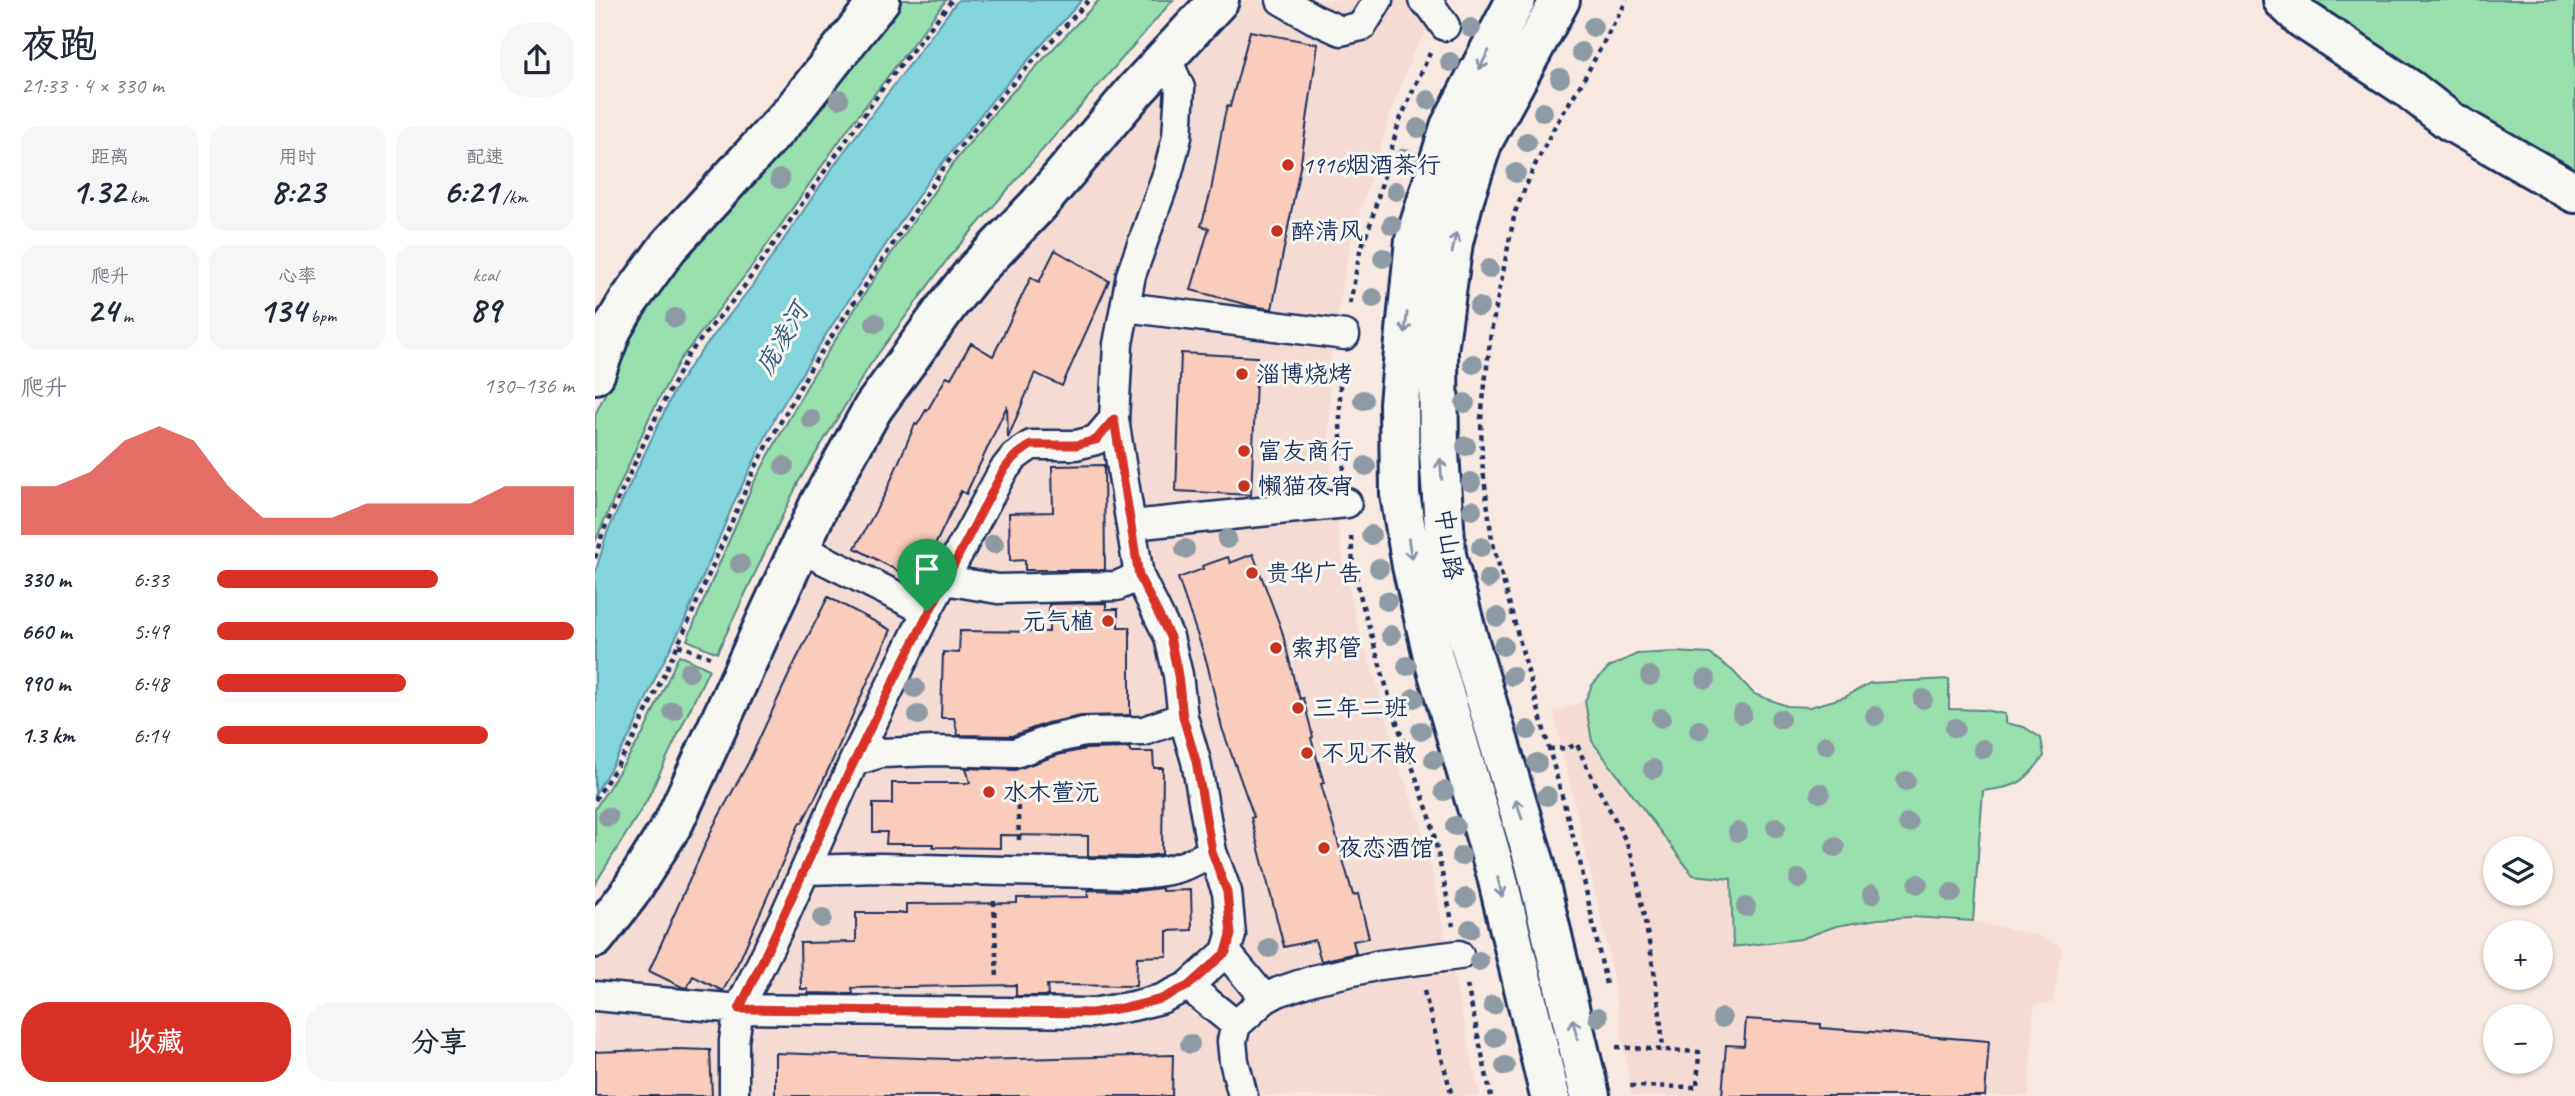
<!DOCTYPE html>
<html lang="zh">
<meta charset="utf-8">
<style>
:root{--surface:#fff;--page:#f6f6f7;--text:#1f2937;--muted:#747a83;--accent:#d93025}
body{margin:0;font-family:Caveat,"LXGW WenKai TC",sans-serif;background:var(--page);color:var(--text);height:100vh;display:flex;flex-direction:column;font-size:26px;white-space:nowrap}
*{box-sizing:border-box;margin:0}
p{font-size:23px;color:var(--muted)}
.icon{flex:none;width:38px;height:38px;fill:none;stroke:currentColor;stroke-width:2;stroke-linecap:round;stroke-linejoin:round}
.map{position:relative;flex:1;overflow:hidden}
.sheet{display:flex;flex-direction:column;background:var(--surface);width:595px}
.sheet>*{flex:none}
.buttons{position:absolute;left:1888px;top:836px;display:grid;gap:14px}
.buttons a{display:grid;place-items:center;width:70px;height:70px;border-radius:50%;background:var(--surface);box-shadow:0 2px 5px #0004;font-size:35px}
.pin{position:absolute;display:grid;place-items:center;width:60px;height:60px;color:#fff;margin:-72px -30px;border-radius:50% 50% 50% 0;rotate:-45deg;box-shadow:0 0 7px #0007}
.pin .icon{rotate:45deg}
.round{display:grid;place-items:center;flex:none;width:74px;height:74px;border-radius:28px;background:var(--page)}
.summary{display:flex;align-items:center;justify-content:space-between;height:119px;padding:0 21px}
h1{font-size:38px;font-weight:600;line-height:52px}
.metrics{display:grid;grid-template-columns:repeat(3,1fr);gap:10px;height:119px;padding:7px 21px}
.metrics div{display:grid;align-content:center;border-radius:18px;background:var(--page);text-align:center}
.metrics b{font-size:35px;font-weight:600}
.metrics small{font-size:19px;font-weight:400}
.metrics p{font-size:19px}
.chart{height:196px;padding:14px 21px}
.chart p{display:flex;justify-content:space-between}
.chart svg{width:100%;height:126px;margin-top:7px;fill:var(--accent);opacity:.7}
.action{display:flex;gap:14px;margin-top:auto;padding:14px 21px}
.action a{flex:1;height:80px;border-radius:28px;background:var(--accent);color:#fff;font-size:28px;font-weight:600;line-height:80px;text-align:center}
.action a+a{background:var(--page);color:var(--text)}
ul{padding:0 21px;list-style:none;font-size:23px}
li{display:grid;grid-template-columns:112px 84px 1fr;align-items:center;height:52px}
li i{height:18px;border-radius:9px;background:var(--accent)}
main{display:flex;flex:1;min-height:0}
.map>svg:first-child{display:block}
</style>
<main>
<section class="sheet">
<div class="summary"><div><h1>夜跑</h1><p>21:33 · 4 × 330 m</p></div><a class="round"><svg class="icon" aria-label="share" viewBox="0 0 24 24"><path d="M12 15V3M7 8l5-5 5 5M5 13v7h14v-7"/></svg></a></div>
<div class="metrics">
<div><p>距离</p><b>1.32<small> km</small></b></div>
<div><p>用时</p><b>8:23</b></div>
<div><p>配速</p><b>6:21<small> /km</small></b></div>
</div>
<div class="metrics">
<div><p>爬升</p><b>24<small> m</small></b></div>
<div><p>心率</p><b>134<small> bpm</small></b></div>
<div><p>kcal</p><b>89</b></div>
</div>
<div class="chart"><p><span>爬升</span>130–136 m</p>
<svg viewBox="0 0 160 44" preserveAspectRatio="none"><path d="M0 44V27L10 27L20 22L30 11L40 6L50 11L60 27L70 38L80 38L90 38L100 33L110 33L120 33L130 33L140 27L150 27L160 27V44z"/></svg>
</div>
<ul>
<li><b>330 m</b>6:33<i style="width:62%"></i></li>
<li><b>660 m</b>5:49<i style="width:100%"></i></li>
<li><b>990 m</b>6:48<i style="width:53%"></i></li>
<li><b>1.3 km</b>6:14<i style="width:76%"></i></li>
</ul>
<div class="action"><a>收藏</a><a>分享</a></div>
</section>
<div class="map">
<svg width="1980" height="1096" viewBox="0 0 1980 1096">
<rect width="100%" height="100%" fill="#f7e9e2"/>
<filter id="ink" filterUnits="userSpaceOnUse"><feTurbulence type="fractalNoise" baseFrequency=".0143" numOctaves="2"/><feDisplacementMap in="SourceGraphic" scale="14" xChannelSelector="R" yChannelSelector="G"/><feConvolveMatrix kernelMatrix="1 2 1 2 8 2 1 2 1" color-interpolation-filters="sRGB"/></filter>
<g filter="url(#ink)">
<path fill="#f4dcd4" d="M650 0H848L835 27 818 54 798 107 756 241 736 355 734 454 747 554 762 624 782 684 808 777 826 822 885 1096H0V961L37 917 88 847 110 804 210 578 253 493 307 399 330 366 434 238Z
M990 701 997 741 1098 875 1137 879 1139 946 1206 939 1241 926 1317 917 1378 921 1445 936 1467 947 1458 1003 1439 1005 1434 1096H1037L1012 944 958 712Z"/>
<path fill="#98dfae" stroke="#5a8786" stroke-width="2" d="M303 0H351L252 130 158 265 84 361 54 418 0 542V415L16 381 18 368 60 288Z
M504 0H578L355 256 275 365 204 481 122 653 92 640 158 484 218 375 281 276 359 162 408 102Z
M1707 0H1980V168L1934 144 1888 125Z
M1079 652 1115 654 1138 671 1159 694 1192 706 1215 707 1250 697 1275 683 1354 679V709L1389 710 1410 714V723L1429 727 1446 738 1449 756C1428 785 1423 786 1388 791L1378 921 1317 917 1283 919 1241 926 1206 939 1138 947 1136 879 1098 875 997 741 990 701 997 685 1014 667 1042 654Z
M84 655 114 669 51 802 0 884V809L48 734Z"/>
<path fill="#83d4db" stroke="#5992a9" stroke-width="2" d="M363 0H487L400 97 333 181 232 333 182 414 140 500 89 622 62 674 37 732 0 794V574L12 533 80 389 97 363 157 286 245 157Z"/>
<path fill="#f9ccbb" stroke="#1b2f5e" stroke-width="2" d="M655 31 723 44 706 162 677 309 657 306 596 290 614 228 606 226 616 191 629 118 632 106 635 107Z
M460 250 514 281 467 386 440 373 413 438 412 406 371 494 366 491 330 566 320 560 312 576 260 548 290 494 320 424 322 425 331 410 332 411 352 376 356 378 376 343 398 356 436 277 444 282Z
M586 353 662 357 656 495 581 491Z
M509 465 510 570H430V560L415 561 414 513 458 512 457 466Z
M658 554 687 631 700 684 705 699 708 698 718 737 716 738 729 783 726 784 741 835 758 895 763 894 774 938 758 941 761 953 726 961 720 940 689 947 656 818 659 817 627 728 612 663 583 578 608 569 607 566 633 557 635 563Z
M233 597 296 630 224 790 207 823 205 822 146 957 128 991 98 976 92 988 87 987 54 971 118 827 153 763 197 668Z
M511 603V609H523V627H535V715L486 716 452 723 417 736 363 735 359 718H346L348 652 364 653 365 631 454 632V604Z
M535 748V752H558L559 768H568L567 854 541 857 493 856V836L405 835V848L338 847V844H291L292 832H278V804H297V783H375L371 768 420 770 463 755 491 749Z
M567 888V891L596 890 597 930 572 931V956L542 957 541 986 452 985 453 996H421V985L257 988 258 994 213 993V989H206L205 943 261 942V913H311V904L422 903V898L493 897V890L541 891Z
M1151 1019 1226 1024V1028L1394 1041 1390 1096H1127L1131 1045 1149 1046Z
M80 1049 115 1050 117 1096H0V1052Z
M180 1053 382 1060 578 1055 577 1096H180Z"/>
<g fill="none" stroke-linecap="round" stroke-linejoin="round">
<defs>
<path id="pedestrian" d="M686 0 719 19 746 31 767 26 783 0
M828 0 836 6 850 26
M530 307 750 335
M537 525 752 503
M205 548 332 611
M350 580 403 589 522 586 544 576
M259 761 286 753 340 751 420 753 458 739 489 732 549 731 588 717
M211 870 285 868 541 874C573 872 590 868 617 852
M631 952 670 999
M593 986 641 1025
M0 996 144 1009 497 1013 538 1006 566 999 593 986 631 952 636 935 632 892 617 852 601 761 588 717 583 675 574 637 544 576 519 419 523 344 536 275 573 172 582 137 585 88 571 57
M139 1096V1041L144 1009 190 915 259 761 332 611 408 471 419 457 436 445H481L501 440 519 419
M648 1096 639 1061 637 1041 641 1025 670 999 683 992 718 980 785 965 864 955"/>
<path id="minor" d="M1688 0 1708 19 1814 89 1855 121 1980 193
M0 374 17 329 33 302 73 247 196 113 285 0
M0 938 34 894 79 822 225 503 278 408 352 306 380 271 444 204 539 92 624 0"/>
<path id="primary" d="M921 0 855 127 820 240 804 403 805 494 817 566 838 656 901 872 955 1096
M965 0 888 141 870 195 858 242 843 351 844 453 851 555 874 642 940 864 995 1096"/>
</defs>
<use href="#pedestrian" stroke="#1b2f5e" stroke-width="33"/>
<use href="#minor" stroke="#1b2f5e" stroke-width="44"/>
<use href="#primary" stroke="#1b2f5e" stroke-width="44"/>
<path stroke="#1b2f5e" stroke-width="4.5" stroke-dasharray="5 5" stroke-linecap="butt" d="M755 304 765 251 776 222 804 122 835 53
M745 365V425L749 471
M756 536 758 564 767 603 801 720 836 820 858 926
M0 558 8 532 59 421 93 355 148 288 290 85 357 0
M83 645 115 657
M954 749 973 748 982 744C997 784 1024 819 1038 860 1042 875 1044 892 1047 907 1057 954 1065 1002 1068 1050
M422 786 424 840
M0 800 37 742 92 625 160 468 215 369 349 167 408 94 494 0
M399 901 402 980
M1011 984 985 862 897 540 887 462 886 419 896 332 920 212 940 165 961 124 986 84 1032 0
M872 985 896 1096
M829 991 857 1096
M1021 1047 1104 1052 1102 1087 1032 1086"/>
<use href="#pedestrian" stroke="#f6f6f2" stroke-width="28"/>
<use href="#minor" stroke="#f6f6f2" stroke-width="38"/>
<use href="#primary" stroke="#f6f6f2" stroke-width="38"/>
</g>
<g fill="#8f9ba4">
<circle cx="998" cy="27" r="10"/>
<circle cx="876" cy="28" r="10"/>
<circle cx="986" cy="52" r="10"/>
<circle cx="855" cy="62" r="10"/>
<circle cx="965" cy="78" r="10"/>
<circle cx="244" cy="99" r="10"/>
<circle cx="833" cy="100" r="10"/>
<circle cx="948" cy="112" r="10"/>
<circle cx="823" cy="128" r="10"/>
<circle cx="932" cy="142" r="10"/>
<circle cx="810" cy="158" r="10"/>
<circle cx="921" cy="173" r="10"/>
<circle cx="185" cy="179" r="10"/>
<circle cx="801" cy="191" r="10"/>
<circle cx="797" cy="225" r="10"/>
<circle cx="788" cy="258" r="10"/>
<circle cx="894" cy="269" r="10"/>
<circle cx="778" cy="298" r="10"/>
<circle cx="884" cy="307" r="10"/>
<circle cx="80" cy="318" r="10"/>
<circle cx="280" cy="323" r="10"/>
<circle cx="878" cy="364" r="10"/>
<circle cx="768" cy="400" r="10"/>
<circle cx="870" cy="403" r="10"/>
<circle cx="216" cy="419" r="10"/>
<circle cx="871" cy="446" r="10"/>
<circle cx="189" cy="466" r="10"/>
<circle cx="771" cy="466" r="10"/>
<circle cx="876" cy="482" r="10"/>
<circle cx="877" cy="510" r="10"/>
<circle cx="776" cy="535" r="10"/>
<circle cx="632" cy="539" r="10"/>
<circle cx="399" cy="544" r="10"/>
<circle cx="886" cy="547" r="10"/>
<circle cx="590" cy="549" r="10"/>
<circle cx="145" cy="564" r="10"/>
<circle cx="784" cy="568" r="10"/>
<circle cx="893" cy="579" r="10"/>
<circle cx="792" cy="601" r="10"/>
<circle cx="902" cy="617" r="10"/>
<circle cx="796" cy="635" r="10"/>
<circle cx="908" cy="646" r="10"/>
<circle cx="812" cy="666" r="10"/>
<circle cx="94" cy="672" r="10"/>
<circle cx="917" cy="676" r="10"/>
<circle cx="1055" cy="676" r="10"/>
<circle cx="1111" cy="679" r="10"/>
<circle cx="320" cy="688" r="10"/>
<circle cx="819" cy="698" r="10"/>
<circle cx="1328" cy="699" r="10"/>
<circle cx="78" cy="711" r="10"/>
<circle cx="1147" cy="714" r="10"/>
<circle cx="323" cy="715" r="10"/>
<circle cx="1280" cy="716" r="10"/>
<circle cx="1066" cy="718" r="10"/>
<circle cx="1185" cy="719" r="10"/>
<circle cx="1360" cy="728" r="10"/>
<circle cx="933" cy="730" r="10"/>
<circle cx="1104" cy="730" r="10"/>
<circle cx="826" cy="731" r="10"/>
<circle cx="1231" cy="745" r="10"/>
<circle cx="1388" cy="749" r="10"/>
<circle cx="839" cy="760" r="10"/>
<circle cx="942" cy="763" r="10"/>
<circle cx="1058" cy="769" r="10"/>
<circle cx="1311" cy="781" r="10"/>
<circle cx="849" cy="791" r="10"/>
<circle cx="1225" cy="793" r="10"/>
<circle cx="952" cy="796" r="10"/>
<circle cx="13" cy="817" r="10"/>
<circle cx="1313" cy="823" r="10"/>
<circle cx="860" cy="826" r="10"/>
<circle cx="1181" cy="827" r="10"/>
<circle cx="1143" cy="832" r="10"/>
<circle cx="1240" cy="847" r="10"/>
<circle cx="866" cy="856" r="10"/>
<circle cx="1204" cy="879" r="10"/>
<circle cx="1323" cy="884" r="10"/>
<circle cx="1357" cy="893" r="10"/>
<circle cx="1277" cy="894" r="10"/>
<circle cx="871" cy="898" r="10"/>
<circle cx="1151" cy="907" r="10"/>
<circle cx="227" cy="918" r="10"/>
<circle cx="875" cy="929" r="10"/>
<circle cx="674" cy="948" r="10"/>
<circle cx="884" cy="961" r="10"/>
<circle cx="898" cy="1005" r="10"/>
<circle cx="1003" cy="1017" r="10"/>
<circle cx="1127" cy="1018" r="10"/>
<circle cx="900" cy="1038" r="10"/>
<circle cx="595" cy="1044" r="10"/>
<circle cx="910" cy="1066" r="10"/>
</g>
<defs><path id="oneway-shaft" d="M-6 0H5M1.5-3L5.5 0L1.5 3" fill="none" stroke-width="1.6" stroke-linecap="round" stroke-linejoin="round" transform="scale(1.75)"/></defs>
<g stroke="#8892a8">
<use href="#oneway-shaft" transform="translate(889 60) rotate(117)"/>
<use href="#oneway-shaft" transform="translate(859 243) rotate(-79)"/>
<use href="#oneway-shaft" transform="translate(811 323) rotate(96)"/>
<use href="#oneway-shaft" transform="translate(846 469) rotate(-94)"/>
<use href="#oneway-shaft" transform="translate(815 549) rotate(81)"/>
<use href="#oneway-shaft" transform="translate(924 809) rotate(-107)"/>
<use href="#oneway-shaft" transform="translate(905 887) rotate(76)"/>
<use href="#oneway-shaft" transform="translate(980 1029) rotate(-103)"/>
</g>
</g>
<g fill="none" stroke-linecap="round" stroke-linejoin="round" filter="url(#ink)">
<defs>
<path id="route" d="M519 419 544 576 575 637 583 675 588 717 601 761 617 852 632 892 636 935 631 952 593 986 566 999 538 1006 497 1013 144 1009C185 928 219 845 258 764 305 665 357 568 408 471L419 457 436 445H481L501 440Z"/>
</defs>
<use href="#route" stroke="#fff" stroke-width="14"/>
<use href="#route" stroke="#d93025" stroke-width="9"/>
</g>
<g fill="#c8321e" stroke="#f6f6f2" stroke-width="2.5">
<circle cx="693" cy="165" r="7"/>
<circle cx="682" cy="231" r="7"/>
<circle cx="647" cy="374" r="7"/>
<circle cx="649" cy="451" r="7"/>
<circle cx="649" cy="486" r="7"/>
<circle cx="657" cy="573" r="7"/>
<circle cx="513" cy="621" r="7"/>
<circle cx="681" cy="648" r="7"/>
<circle cx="703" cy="708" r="7"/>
<circle cx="712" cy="753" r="7"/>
<circle cx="394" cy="792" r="7"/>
<circle cx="729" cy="848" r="7"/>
</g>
<g text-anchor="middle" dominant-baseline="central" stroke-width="6" stroke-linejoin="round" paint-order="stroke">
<g font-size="24" fill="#1b2f5e" stroke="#f6f6f2" text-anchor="start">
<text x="707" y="165">1916烟酒茶行</text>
<text x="696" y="231">醉清风</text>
<text x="661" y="374">淄博烧烤</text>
<text x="663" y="451">富友商行</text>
<text x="663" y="486">懒猫夜宵</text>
<text x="671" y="573">贵华广告</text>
<text x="499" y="621" text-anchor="end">元气植</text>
<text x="695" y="648">索邦管</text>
<text x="717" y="708">三年二班</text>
<text x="726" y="753">不见不散</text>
<text x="408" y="792">水木萱沅</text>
<text x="743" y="848">夜恋酒馆</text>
</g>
<g font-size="24" fill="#1b2f5e" stroke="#f6f6f2">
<text transform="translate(854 544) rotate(82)">中山路</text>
</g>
<g font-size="26" font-style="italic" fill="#35587d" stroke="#f6f6f2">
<text transform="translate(187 339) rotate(-60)">庞凌河</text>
</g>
</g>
</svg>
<div class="buttons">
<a><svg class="icon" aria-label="layers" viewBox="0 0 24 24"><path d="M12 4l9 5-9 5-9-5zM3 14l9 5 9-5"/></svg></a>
<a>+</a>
<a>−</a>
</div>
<div class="pin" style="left:332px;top:611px;background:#1e9e55"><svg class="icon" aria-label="arrive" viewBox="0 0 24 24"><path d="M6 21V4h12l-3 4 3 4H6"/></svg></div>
</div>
</main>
